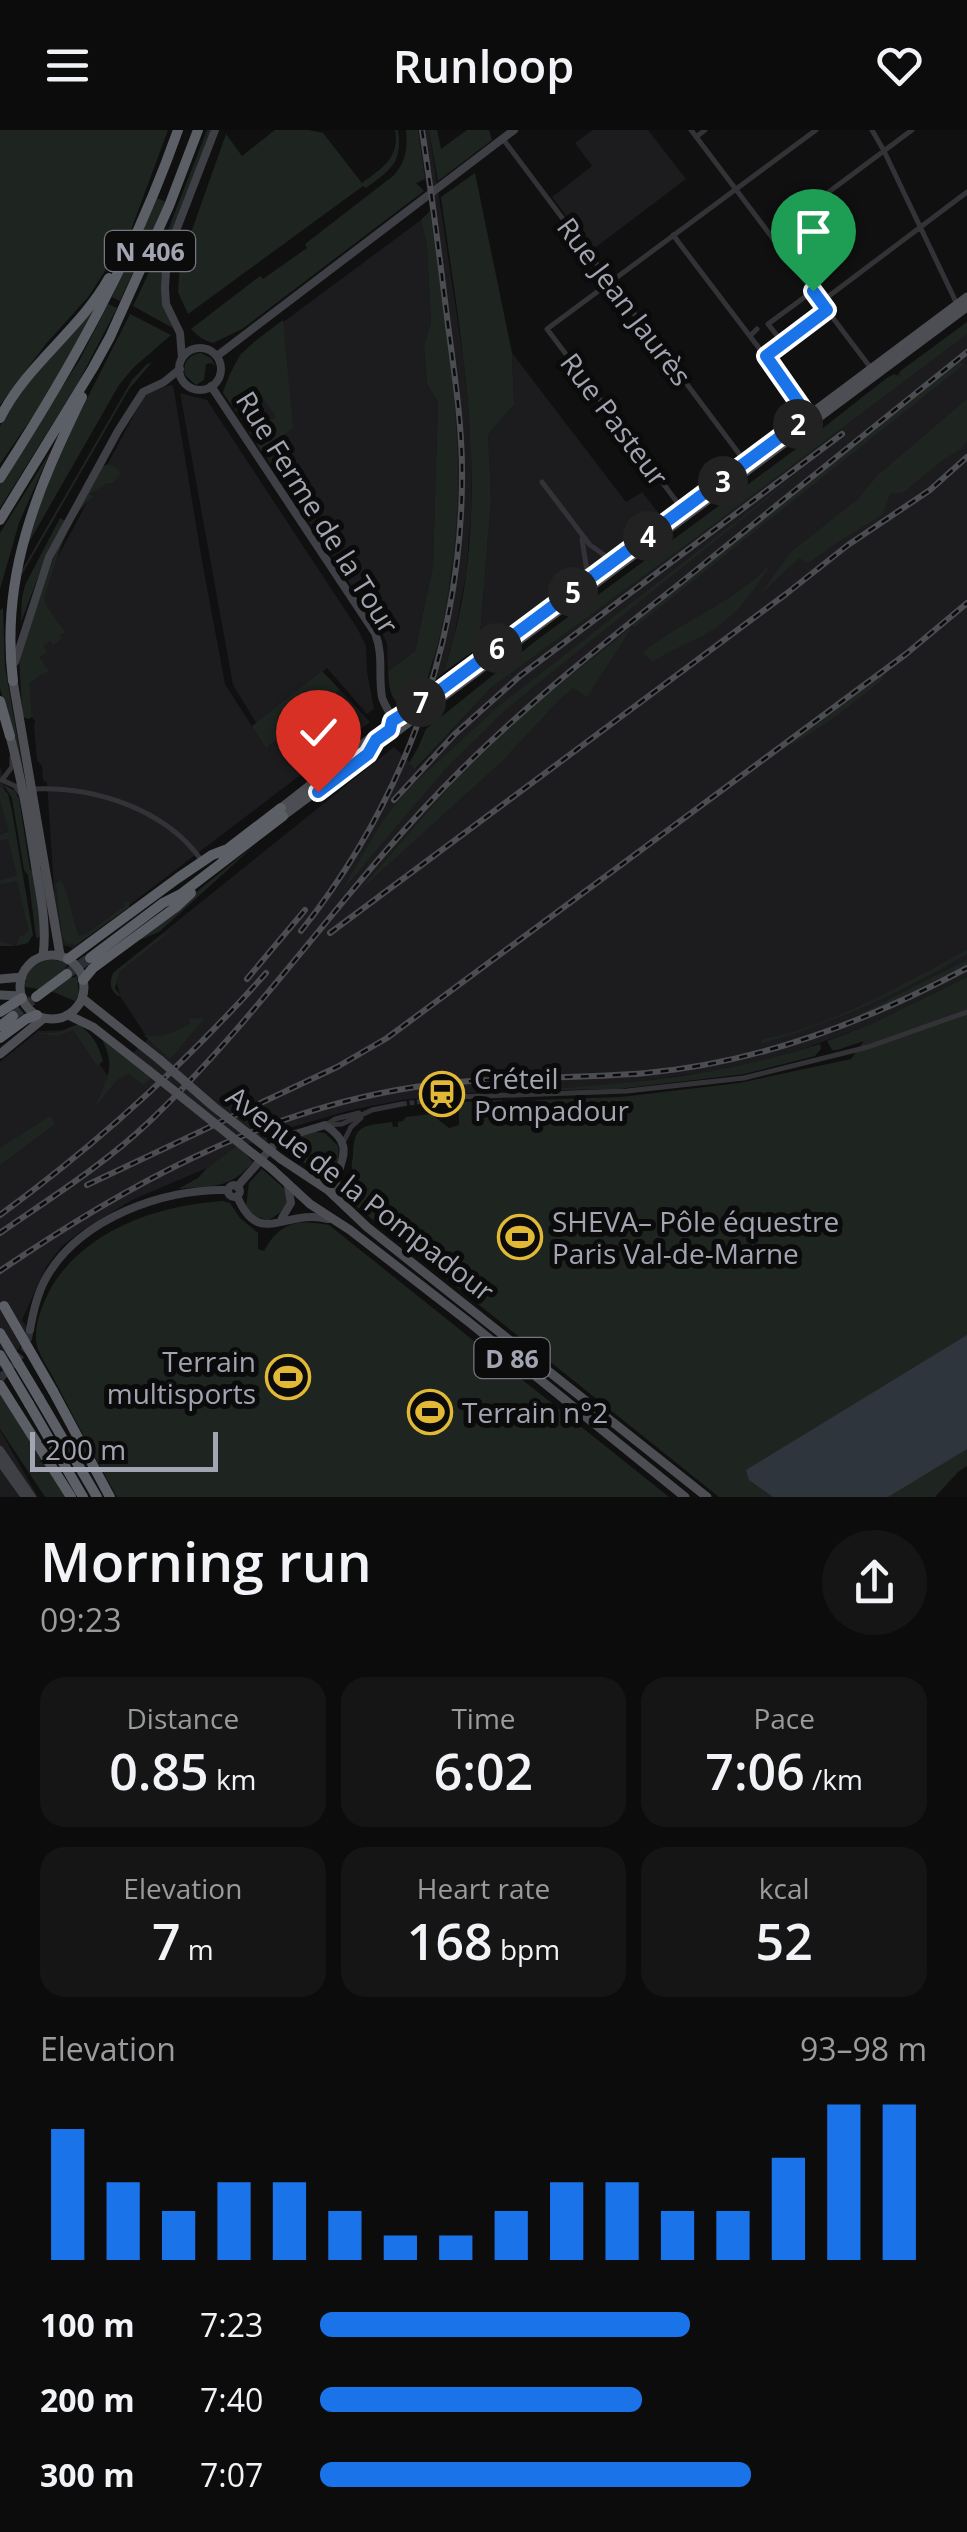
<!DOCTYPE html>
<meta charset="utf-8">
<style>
:root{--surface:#0c0c0d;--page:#151516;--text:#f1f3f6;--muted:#9a9b9d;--accent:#1a73e8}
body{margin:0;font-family:"Open Sans",sans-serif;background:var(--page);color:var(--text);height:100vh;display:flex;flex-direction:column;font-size:38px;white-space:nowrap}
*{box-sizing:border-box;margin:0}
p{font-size:32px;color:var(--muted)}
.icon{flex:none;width:55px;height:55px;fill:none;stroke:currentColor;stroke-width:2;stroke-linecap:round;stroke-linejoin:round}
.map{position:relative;height:1367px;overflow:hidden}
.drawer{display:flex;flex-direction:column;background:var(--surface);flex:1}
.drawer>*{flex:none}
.scale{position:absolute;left:30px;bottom:25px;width:188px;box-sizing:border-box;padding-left:10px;border:5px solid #a2a5b1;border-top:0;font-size:28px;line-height:35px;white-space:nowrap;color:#a2a5b1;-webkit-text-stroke:8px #0b0b0c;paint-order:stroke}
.pin{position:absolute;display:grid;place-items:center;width:85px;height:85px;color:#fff;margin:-102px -42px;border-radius:50% 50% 50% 0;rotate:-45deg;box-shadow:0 0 10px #0007}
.pin .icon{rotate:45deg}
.km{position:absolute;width:50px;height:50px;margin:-25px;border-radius:50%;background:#222;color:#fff;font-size:28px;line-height:50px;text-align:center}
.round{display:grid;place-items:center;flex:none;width:105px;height:105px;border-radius:52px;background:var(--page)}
.overview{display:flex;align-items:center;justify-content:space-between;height:170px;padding:0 40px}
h1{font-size:55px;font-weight:600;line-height:75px}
.figures{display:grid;grid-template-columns:repeat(3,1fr);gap:15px;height:170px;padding:10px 40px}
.figures div{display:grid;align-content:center;border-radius:25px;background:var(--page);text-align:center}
.figures b{font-size:50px;font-weight:600}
.figures small{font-size:28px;font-weight:400}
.figures p{font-size:28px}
.chart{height:280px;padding:20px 40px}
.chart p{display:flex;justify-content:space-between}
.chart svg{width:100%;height:180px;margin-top:10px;stroke:var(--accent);stroke-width:6}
ul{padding:0 40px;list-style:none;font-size:32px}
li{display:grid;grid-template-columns:160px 120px 1fr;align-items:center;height:75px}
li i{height:25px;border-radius:12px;background:var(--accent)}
header{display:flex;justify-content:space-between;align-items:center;height:130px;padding:0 40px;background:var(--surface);font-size:45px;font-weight:600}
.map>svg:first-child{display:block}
</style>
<header><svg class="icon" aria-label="menu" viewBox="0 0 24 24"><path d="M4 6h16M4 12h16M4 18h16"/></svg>Runloop<svg class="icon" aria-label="heart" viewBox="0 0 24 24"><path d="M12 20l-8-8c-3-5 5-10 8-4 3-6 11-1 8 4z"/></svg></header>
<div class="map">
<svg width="967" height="1367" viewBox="0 0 967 1367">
<rect width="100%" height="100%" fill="#101011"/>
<path fill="#1c1c1e" d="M418 0H429L464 233 471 309V383L466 444 454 507 444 542 426 558 439 511 451 446 457 354 455 283 439 142Z
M593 0H648L686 49 592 120 552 67 592 36 575 13Z
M421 90 427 116 431 193 424 215 427 254 438 273 433 436 415 521 388 541 387 513 377 494 223 262 240 224Z
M967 193V847L871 894 798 921 741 937 608 956 488 961 402 970 351 980 289 998 276 1004 269 1011 238 1015 207 1038 132 1070 81 1101 61 1117 46 1137 22 1190 32 1204 0 1239V932L38 901 75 900 108 946 148 909 120 866 114 842 394 617 416 639 533 513Z
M512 223 626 372 642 362 662 387 479 517 491 369 488 305 514 275Z
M173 255 202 431 225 554 266 618 340 560 370 592 73 818 63 815 57 804 47 653 43 650 42 636 37 630 34 597 35 591 32 587 28 561 29 542 46 449 143 268 148 262 160 257Z
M180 263 207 270 357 498 366 516 367 541 374 579 367 584 327 538 257 594 233 555Z
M0 635 32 806 18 815 0 816Z
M0 1300 38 1367H0Z"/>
<path fill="#1e2520" d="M0 0H168L131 100 89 166 45 215 0 275Z
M207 0H211L166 116C160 146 160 171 173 198L133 176 163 113Z
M275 0H308L323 3 362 53C382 38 400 28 395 0H398C403 33 390 40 366 58L363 56 188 184 178 162 180 134 226 4 242 26Z
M406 0H418L425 49 416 53 424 61 242 199 213 213C203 210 199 207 191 199L260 146 263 149 307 118 305 114 393 46C406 32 408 18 406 0Z
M429 0H437L441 19 467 0H489L492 10 438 51Z
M475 43 512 223 514 275 488 305 491 369 479 517 444 542C454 510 462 477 466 444 483 318 458 191 441 67Z
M157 68 166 72 120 171 112 167Z
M430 81C445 188 465 299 455 408 451 443 447 479 438 514 434 528 428 543 426 558L399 574C389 567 389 552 388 541L415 521 433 436 438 273 427 254 424 215 431 193 427 116 421 90Z
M102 171 37 280 0 334V297L4 286 47 228Z
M108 174 117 178 78 253 0 378V353L79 231Z
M130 184 171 205 133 238 119 255 20 428 60 322Z
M283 190 293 298 261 321 249 302 276 287 258 261 232 276 223 263C237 220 249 216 283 190Z
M967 192V204L695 408 493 556 415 639 409 633 419 616 426 599 533 513 800 316 888 247 895 244 898 247 901 245 899 242Z
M201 223 211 228 215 236 211 233 206 234 204 250 196 255 185 245C182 233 189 224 201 223Z
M959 231 963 235 635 497 630 495Z
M152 232 129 259 17 453 14 454 132 250 147 234Z
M967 269V310L963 317 940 332 904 362 890 364 882 385 841 410 808 433 799 428 760 465 791 422 857 370 877 346Z
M50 322 19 393 0 459V403Z
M823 324 505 580 445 639 341 762 382 692 407 660 499 576Z
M109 334 119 340 120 345 113 353H107L90 364 94 366C67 385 54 438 44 469L47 477 65 502 60 505 62 508 53 515 50 511 43 516 47 522 39 527 49 541 42 544 29 554 32 587 28 589 23 587 22 582 19 526 40 462 58 417 103 336Z
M60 388 65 391 49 418 21 492 22 468 25 455Z
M771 434C753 462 734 489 704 505 686 514 669 521 652 532L643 522C684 490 735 472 771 434Z
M3 478 5 537 24 645 0 558V480Z
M632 497 587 567 573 558 561 568 501 632 359 761 458 647 534 575Z
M322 541 340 560 266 618 252 596Z
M885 542 881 551 831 590 792 615 790 613Z
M3 654 15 661 19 669 30 739 34 744 42 804 38 808 36 807 28 745 24 740 12 668Z
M0 655 8 664 12 681 33 805 28 813 16 816H0V811L16 816 20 806H24L29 801 17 751 0 754V750L17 746 8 709 0 710V705L9 702 0 670Z
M254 716 159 802 135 812C175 781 213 747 254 716Z
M61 750C70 767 71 787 79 806L88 803 125 776 124 772H129V777L76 815 66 813 62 805 56 754Z
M173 799 119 842 115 858 120 866H118C110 859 109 854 113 843L159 807Z
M967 820V824C901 863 833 893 760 914L764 909C837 895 902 854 967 820Z
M47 829 63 831 68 835 65 838 73 848 77 846 79 863 75 871 51 861 25 857C25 842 34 834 47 829Z
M967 830V835L863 886 860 884Z
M967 847V1336L958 1342 935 1367H719L352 1073C358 1061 353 1053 352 1040 351 1032 353 1032 353 1023 354 993 366 996 392 992L393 997H398V992L403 991 406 987 431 984 449 998 459 995V972L502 970V974H515L526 983 536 978 535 970 621 967 739 953 851 929 864 911 837 920H832L827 911 871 894Z
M189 888 204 889 170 929 144 905C163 909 174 902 191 893Z
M78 894C93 905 98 914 103 931L97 936 73 900 57 906 38 903H57Z
M102 910 151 948 143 955 129 943 118 949 95 977C106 950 117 937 102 910Z
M820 914 821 919 815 926 744 944 695 950 617 959 504 961C612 956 717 948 820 914Z
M50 986 55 994 0 1035V1018Z
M315 1002 325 1003 338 1016C340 1029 337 1038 324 1044L280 1019 291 1009Z
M238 1015 253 1032C229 1060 214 1055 178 1059L198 1048 207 1038Z
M262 1039 286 1060 288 1073 281 1082 269 1090 256 1087 246 1077 249 1053Z
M223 1071 230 1073 240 1088 258 1103V1119L264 1121C280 1092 297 1089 329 1095L669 1367H117C96 1329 75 1290 55 1251 49 1239 37 1223 36 1210 35 1192 43 1173 51 1158 85 1100 158 1075 223 1071Z
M0 1262 67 1367H45L0 1299Z"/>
<path fill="#2e353d" d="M967 1205V1319L888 1367H773L749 1350 746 1340Z"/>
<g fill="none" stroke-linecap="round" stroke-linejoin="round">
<path stroke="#2d2e31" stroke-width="5" stroke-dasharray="5 2.5" stroke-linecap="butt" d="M402 974 455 967"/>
<path stroke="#2d2e31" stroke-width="8" stroke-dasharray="8 4" stroke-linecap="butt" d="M0 1249 25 1220 30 1200"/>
<path stroke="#2d2e31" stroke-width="10" stroke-dasharray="10 5" stroke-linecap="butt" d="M67 844 90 828
M13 886 36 867"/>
<path stroke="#333337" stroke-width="5" d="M691 0 870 237
M872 0 884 21 956 172
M696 7 705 0
M503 9 746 333
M673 105 765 226 808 286
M771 105 912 0
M821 172 967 62
M750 206 757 199
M783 213 768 194 813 161
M765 226 827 180
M542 352 590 415 614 432
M683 380 547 199 816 0
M582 409 587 441 584 452
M2 650 12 637V627
M2 650 15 656 20 663
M33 659C94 656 166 679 202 731
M455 967 627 961 744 948 868 917 967 882
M327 994 335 989 359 983
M328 995 342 994 372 980 402 974
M343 1013 351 997 361 988"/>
<path stroke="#3f4045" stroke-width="8" d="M179 239a21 21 0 1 1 42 0a21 21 0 1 1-42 0Z
M217 226 514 0
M182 228 180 203 166 174 165 158 167 124 215 0
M211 256 375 503C384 526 378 544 382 567 384 576 395 587 391 597 389 604 375 612 370 620
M15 532 49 427 118 301 143 262 164 252 180 239
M228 1061a6 6 0 1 1 12 0a6 6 0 1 1-12 0Z
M237 1057 279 1009 325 995C363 1020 330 1035 337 1068
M237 1066C259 1119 285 1078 328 1089
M282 1088 291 1073 288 1056
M30 1200C33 1182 37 1164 46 1148 79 1089 163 1058 228 1060
M0 1320 32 1367
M0 1332 25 1367"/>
<path stroke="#4d4e54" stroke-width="9" d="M13 551 60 825
M10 606C22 650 29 694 36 739 41 767 47 796 43 826
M281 678 392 591 435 564 569 465 967 167
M283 686 967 177
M20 857a32 32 0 1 1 64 0a32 32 0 1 1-64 0Z
M0 849 22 847
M0 865 21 866
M82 868 160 930
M68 885 93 897 148 940
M0 924 44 888
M281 1029 328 1060 367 1097 707 1367
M272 1039 310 1074 350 1100 470 1193 685 1367"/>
<path stroke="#5d5f66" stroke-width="10" d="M0 288C27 234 80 200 109 148
M0 348C73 235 133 127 178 0
M0 390 93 238 110 207 169 76 198 0
M13 551C0 446 37 359 82 267
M0 571 10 606
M221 724 281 678
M90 828 163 773 181 764 283 686
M68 829 178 748 212 725 225 720
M83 850 93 838 176 777 191 763
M36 867 67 844
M0 882 22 868
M0 896 13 886
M0 908 26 889 37 885
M0 1255 71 1367
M53 1261 110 1367
M39 1268 97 1367
M29 1274 83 1367"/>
<defs>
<path id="rail" d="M394 670 455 604 521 545 842 304
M301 801C403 673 460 517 462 353 463 300 455 248 448 195 440 130 432 65 422 0
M330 803 786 464 848 415 930 360 967 327
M247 849 305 780
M87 1055 337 937 387 908 906 524 967 473
M0 1085C96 1015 187 932 266 843
M0 1103C52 1067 105 1034 151 990 264 882 350 750 461 640 529 572 604 513 679 454 775 376 871 299 967 222
M0 1141C120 1059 252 986 397 960 479 945 563 950 646 943 761 932 866 892 967 838"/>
</defs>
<use href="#rail" stroke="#4c4d52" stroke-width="6"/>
<use href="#rail" stroke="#0b0b0c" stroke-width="2.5" stroke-dasharray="8" stroke-linecap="butt"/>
<path stroke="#4d4e54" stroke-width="9" d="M160 930 214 977 281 1029
M148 940 272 1039"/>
<path stroke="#5d5f66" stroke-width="10" d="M4 1176 53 1261
M0 1203 39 1268
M0 1225 29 1274"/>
</g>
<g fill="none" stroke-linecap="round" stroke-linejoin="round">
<defs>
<path id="route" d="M318 662 368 624 376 610 390 600 392 591 435 564 808 286 766 226 827 180 813 161"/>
</defs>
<use href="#route" stroke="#fff" stroke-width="20"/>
<use href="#route" stroke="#1a73e8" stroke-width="12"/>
</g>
<defs>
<symbol id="station-ring" viewBox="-11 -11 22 22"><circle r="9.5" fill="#0b0b0c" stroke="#e2b936" stroke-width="1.5"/><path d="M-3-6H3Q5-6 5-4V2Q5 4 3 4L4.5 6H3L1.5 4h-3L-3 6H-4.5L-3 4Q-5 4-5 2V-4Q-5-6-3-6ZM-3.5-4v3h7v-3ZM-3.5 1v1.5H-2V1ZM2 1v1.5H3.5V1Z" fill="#e2b936"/></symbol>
<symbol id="stadium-ring" viewBox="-11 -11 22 22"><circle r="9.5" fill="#0b0b0c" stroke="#e2b936" stroke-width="1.5"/><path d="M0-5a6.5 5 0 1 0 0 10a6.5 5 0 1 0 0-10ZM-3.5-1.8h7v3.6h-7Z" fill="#e2b936"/></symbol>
</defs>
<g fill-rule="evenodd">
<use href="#station-ring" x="417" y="939" width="50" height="50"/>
<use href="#stadium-ring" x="495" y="1082" width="50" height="50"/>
<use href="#stadium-ring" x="263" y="1222" width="50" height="50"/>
<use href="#stadium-ring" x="405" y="1257" width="50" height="50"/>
</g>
<g text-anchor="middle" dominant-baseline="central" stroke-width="10" stroke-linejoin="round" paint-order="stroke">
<g fill="#0b0b0c" stroke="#757780" stroke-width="2.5">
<rect x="105" y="101" width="90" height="40" rx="8"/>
<rect x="474.5" y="1208" width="75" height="40" rx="8"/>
</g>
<g font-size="25" font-weight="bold" fill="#a2a5b1">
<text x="150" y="121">N 406</text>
<text x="512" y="1228">D 86</text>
</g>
<g font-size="28" fill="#a2a5b1" stroke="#0b0b0c">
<text transform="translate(625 171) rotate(53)">Rue Jean Jaurès</text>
<text transform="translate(615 289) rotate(53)">Rue Pasteur</text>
<text transform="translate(318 382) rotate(58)">Rue Ferme de la Tour</text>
<text transform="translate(361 1063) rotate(38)">Avenue de la Pompadour</text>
</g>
<g font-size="28" fill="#a2a5b1" stroke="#0b0b0c" text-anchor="start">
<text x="474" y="948">Créteil<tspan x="474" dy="32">Pompadour</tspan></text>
<text x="552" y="1091">SHEVA– Pôle équestre<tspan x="552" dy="32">Paris Val-de-Marne</tspan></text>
<text x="256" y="1231" text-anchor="end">Terrain<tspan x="256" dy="32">multisports</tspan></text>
<text x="462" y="1282">Terrain n°2</text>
</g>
</g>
</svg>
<div class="scale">200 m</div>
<div class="pin" style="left:813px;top:161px;background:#1e9e55"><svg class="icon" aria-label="arrive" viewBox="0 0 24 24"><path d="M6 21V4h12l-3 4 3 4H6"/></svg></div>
<div class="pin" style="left:318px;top:662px;background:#d93025"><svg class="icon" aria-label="check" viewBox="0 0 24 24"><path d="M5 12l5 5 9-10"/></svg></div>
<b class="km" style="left:798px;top:294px">2</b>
<b class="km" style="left:723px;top:351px">3</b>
<b class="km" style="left:648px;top:406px">4</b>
<b class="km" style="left:573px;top:462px">5</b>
<b class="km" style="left:497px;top:518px">6</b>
<b class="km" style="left:421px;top:572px">7</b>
</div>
<section class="drawer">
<div class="overview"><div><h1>Morning run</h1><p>09:23</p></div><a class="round"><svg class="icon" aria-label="share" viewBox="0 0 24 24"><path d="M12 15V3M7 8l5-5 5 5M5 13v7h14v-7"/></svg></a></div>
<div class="figures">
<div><p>Distance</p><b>0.85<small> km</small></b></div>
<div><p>Time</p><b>6:02</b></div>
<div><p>Pace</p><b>7:06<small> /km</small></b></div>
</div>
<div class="figures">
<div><p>Elevation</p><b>7<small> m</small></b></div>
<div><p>Heart rate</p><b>168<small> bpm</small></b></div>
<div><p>kcal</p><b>52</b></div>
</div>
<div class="chart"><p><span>Elevation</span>93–98 m</p>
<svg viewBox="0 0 160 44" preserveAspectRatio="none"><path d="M5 44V12M15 44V25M25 44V32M35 44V25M45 44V25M55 44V32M65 44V38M75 44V38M85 44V32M95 44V25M105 44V25M115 44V32M125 44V32M135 44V19M145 44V6M155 44V6"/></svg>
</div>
<ul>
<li><b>100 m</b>7:23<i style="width:61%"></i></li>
<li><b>200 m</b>7:40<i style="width:53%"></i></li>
<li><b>300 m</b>7:07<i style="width:71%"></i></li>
</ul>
</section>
